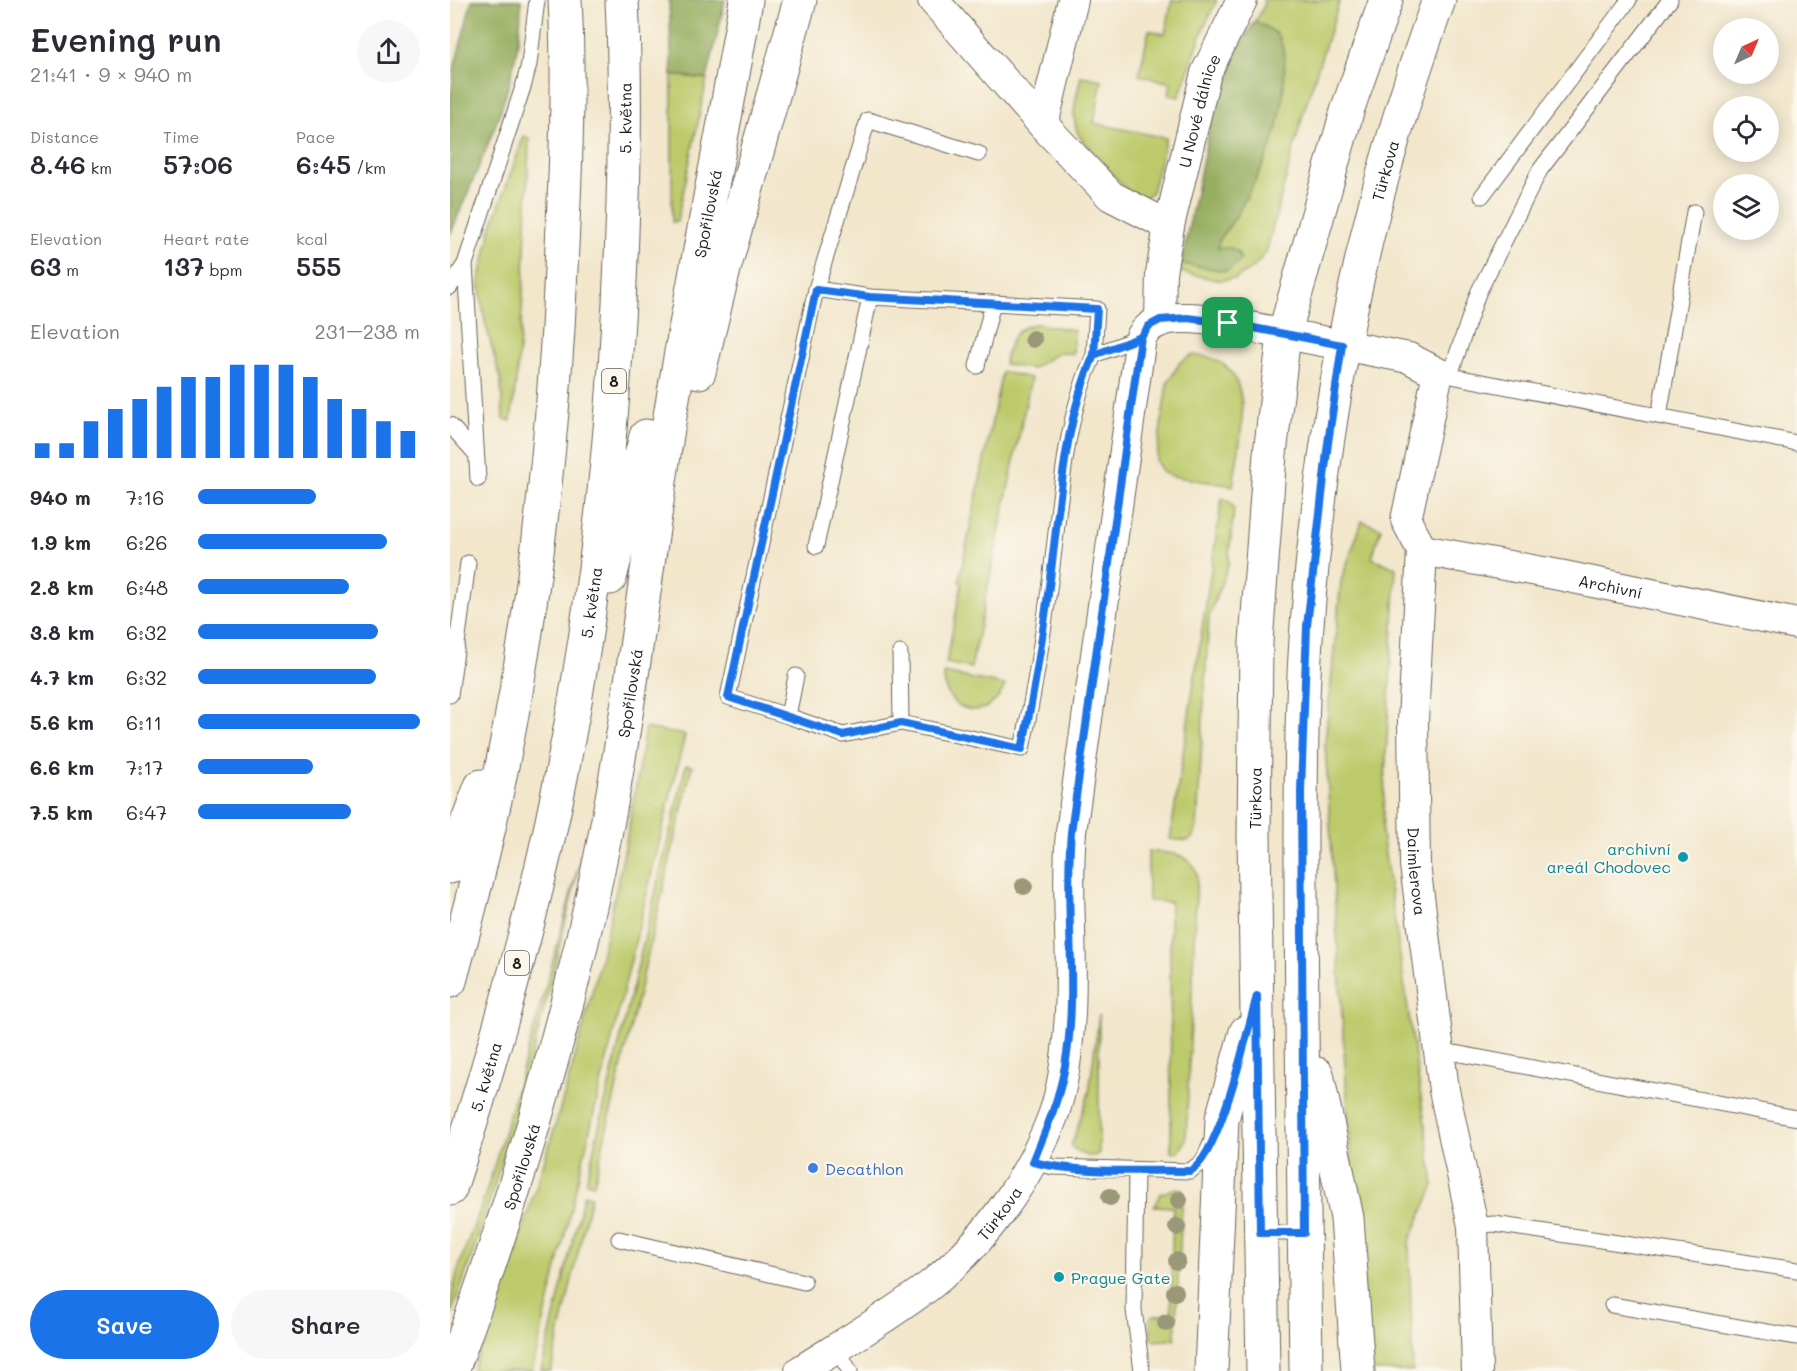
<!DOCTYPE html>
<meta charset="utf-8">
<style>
:root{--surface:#fff;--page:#f7f7f7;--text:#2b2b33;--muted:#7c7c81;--accent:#1a73e8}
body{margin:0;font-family:Mali,sans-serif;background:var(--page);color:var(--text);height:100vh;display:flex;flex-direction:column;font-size:22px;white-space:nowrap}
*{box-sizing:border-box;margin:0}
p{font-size:20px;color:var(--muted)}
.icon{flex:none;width:33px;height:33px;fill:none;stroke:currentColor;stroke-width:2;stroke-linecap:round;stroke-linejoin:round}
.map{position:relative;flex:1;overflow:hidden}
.drawer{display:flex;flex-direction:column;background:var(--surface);width:450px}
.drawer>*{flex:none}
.needle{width:39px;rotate:44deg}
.controls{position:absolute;left:1263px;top:18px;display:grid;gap:12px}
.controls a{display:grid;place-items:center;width:66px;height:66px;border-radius:50%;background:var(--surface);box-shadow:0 3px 15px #0003;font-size:30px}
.pin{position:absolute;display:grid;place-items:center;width:51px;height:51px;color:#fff;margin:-26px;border-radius:12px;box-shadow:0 3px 9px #0006}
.round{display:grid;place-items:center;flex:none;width:63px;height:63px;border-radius:32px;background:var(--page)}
.overview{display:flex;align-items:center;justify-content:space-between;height:102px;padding:0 30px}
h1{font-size:33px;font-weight:600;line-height:45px}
.stats{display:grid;grid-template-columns:repeat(3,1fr);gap:9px;height:102px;padding:6px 30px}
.stats div{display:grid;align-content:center}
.stats b{font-size:26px;font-weight:600}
.stats small{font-size:16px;font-weight:400}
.stats p{font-size:16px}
.chart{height:168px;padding:12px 30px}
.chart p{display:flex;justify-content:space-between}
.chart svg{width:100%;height:108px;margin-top:6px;stroke:var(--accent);stroke-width:6}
.primary-button{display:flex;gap:12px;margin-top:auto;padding:12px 30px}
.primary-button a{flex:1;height:69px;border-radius:36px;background:var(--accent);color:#fff;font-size:24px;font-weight:600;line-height:69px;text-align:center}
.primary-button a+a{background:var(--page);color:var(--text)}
ul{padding:0 30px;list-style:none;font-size:20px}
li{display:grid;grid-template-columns:96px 72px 1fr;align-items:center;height:45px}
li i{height:15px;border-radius:8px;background:var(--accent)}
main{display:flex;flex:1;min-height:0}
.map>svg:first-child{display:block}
</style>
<main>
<section class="drawer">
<div class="overview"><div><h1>Evening run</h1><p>21:41 · 9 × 940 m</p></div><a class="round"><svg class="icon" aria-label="share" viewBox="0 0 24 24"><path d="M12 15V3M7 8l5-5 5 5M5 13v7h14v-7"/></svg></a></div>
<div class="stats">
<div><p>Distance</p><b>8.46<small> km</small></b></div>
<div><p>Time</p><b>57:06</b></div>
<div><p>Pace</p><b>6:45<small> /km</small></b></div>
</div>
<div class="stats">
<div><p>Elevation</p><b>63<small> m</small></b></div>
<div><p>Heart rate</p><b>137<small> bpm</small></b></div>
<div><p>kcal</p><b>555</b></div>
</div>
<div class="chart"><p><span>Elevation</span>231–238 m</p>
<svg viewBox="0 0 160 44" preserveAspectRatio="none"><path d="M5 44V38M15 44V38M25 44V29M35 44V24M45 44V20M55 44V15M65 44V11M75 44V11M85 44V6M95 44V6M105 44V6M115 44V11M125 44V20M135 44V24M145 44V29M155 44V33"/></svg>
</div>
<ul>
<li><b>940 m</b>7:16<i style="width:53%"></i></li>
<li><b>1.9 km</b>6:26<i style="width:85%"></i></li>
<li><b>2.8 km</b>6:48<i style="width:68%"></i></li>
<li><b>3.8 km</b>6:32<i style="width:81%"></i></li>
<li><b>4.7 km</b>6:32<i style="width:80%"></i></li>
<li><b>5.6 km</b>6:11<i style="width:100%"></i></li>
<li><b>6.6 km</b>7:17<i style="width:52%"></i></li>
<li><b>7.5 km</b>6:47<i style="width:69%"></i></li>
</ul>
<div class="primary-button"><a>Save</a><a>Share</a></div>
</section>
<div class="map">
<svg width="1347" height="1371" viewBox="0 0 1347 1371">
<rect width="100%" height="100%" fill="#fbf7ec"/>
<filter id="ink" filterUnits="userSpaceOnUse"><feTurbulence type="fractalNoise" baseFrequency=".0167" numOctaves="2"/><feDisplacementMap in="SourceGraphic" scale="12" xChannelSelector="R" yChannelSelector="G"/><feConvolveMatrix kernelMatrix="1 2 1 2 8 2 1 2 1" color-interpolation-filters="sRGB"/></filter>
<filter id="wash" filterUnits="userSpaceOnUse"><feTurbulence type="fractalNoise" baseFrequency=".008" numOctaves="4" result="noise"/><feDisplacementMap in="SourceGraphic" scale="24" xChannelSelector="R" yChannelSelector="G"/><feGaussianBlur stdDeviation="1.35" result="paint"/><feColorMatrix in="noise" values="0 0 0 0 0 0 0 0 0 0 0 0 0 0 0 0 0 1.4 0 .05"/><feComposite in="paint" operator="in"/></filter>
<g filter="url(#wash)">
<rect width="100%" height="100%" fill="#f2e6cb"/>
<path fill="#bdca6c" stroke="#6c7344" stroke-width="1.5" d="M722 0H767L754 27 729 97 719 95 721 83 689 75 699 30 715 34Z
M813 0H890L853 114 816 253 803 268 785 279 767 280 729 272 731 264 777 271 767 248 768 241 786 217 823 141 830 114 834 74 826 33 805 21 814 6Z
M222 75 257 79 227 222H222Z
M631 76 652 80 644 123 716 138 702 192 693 199 683 197 629 136C619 116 627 96 631 76Z
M74 136 79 138C76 233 74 328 61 421L53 419 51 381 35 322 29 283 41 229Z
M588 324 624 330 623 354 609 352 582 369 554 364C558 344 564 325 588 324Z
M742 355C814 357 789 441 783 486L721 476 713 473 706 461 717 384 730 362Z
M552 372 581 378 521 668 496 663 512 583 509 582Z
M772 498 780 502 784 508 778 566 759 616 747 827 743 837 738 841 720 839Z
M912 521 931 528 922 558 946 568 932 834 984 1185 959 1243 963 1371H914L875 743 891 581Z
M494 673 555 685C540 725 492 714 494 673Z
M195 728 235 735 82 1371H22C99 1166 164 946 195 728Z
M236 765 242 766 144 1184 136 1182Z
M698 851C718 853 739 851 747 873L736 1140 729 1152H721L720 902 698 901Z
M131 856C95 1013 55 1167 0 1318 0 1273 26 1227 39 1183 72 1074 102 966 131 856Z
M649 1015V1153C641 1161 628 1153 621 1146L639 1093Z
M726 1188 733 1189 725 1339 705 1341 701 1338 700 1318 704 1315 721 1314 723 1207 704 1206 710 1194Z
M134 1194 141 1196 101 1371H91Z"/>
<path fill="#96ae60" stroke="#59653e" stroke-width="1.5" d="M22 0H71C72 82 30 161 0 235V103L5 65Z
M219 0H275L257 79 222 75Z
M805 21C812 25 823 29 828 36 841 57 832 118 823 141 814 166 799 193 786 216 780 227 768 235 768 248H781L788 252 791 260 777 271 731 264 766 97 779 63Z"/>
</g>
<g filter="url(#ink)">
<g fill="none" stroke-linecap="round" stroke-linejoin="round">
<defs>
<path id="service" d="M1032 196 1179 0
M0 287 15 264
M366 289 420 297
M527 366 543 303 647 309 644 355
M991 374 1347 443
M1000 375 1028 293 1090 170 1220 0
M1209 416 1244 212
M0 425 26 454
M28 479 15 264 74 84 79 64 87 0
M366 546 420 297 543 303
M450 653 451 723 572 749C586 683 596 617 604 550 612 484 616 416 644 355L691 337
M346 676 338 716 393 735 451 723
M0 695 18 563
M338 716 278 697 366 289 418 120 529 154
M989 1050 1347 1118
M583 1162 603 1167 740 1171 753 1161 762 1141
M686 1170 684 1310 692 1371
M1023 1226 1044 1224 1347 1270
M810 1233H854
M169 1239 354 1282
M1162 1305 1347 1337
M386 1349 400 1371"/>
<g id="minor">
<path d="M483 0 593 125 661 196 719 226"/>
<path d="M593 125 623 0"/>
<path id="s1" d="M710 320 711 273 719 226 756 73 792 0"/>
<path id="s2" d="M972 550 1109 575 1347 624"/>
<path id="s3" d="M350 1371C393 1344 438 1317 479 1286 533 1244 579 1180 603 1116 613 1088 617 1056 619 1027 625 962 615 897 621 832L691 337C706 312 739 318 764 320L959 358 988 373 956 520 972 550 963 721 965 865 994 1090 1023 1226 1027 1371"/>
</g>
<g id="secondary">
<path d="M867 1074 897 1218 908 1371"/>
<path d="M761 1371 772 1119 796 1032"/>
<path id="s4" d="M813 1371 804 836 806 642 820 454 834 335 898 108 936 0"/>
<path id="s5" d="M856 1371C854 1218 852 1064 851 911 851 816 850 720 857 625 873 413 915 200 989 0"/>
</g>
<g id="trunk">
<path d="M249 372 274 269 350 0"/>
<path d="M160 578 196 436"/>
<path d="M0 867 31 786"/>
<path d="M0 981C66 749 101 509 111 269 115 179 120 90 115 0"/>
<path id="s6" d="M0 1189C41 1062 79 933 106 802 140 638 160 471 169 303 174 202 177 101 172 0"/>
<path id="s7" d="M2 1371C62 1207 112 1041 148 870 180 718 196 563 221 410 244 273 273 137 296 0"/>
</g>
</defs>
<use href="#service" stroke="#676359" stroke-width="17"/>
<use href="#minor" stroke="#676359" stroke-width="32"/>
<use href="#secondary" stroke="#676359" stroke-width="35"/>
<use href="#trunk" stroke="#676359" stroke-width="35"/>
<use href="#service" stroke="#fff" stroke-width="15"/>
<use href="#minor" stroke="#fff" stroke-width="30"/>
<use href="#secondary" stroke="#fff" stroke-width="33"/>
<use href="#trunk" stroke="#fff" stroke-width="33"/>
</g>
<g fill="#9b987a">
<circle cx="583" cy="339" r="9"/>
<circle cx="574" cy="886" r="9"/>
<circle cx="660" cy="1197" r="9"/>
<circle cx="729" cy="1200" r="9"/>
<circle cx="727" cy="1227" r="9"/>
<circle cx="727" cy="1261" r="9"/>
<circle cx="725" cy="1292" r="9"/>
<circle cx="716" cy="1323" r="9"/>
</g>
</g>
<g fill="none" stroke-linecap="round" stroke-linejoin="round" filter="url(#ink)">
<defs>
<path id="route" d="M778 323 737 318 710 320 699 326 691 337 644 355C617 415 612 481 604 546 596 614 587 681 572 749L451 723 393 735 278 697 366 290 420 297 647 309 644 355 691 337 621 832C614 909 629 990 615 1066 609 1100 596 1130 583 1162 632 1174 689 1170 740 1171 770 1157 797 1031 807 996L810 1233H854L851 791 857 626 878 443 892 345 778 323"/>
</defs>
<use href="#route" stroke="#fff" stroke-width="12"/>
<use href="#route" stroke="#1a73e8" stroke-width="8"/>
</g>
<g fill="#0f9aa8" stroke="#fbf7ec" stroke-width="2">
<circle cx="1233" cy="857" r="6"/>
<circle cx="609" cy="1277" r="6"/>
</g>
<circle fill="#3f7fe0" stroke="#fbf7ec" stroke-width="2" cx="363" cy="1168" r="6"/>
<g text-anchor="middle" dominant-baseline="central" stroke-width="4.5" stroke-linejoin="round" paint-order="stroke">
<g fill="#fbf7ec" stroke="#5f5e5a" stroke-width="1.5">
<rect x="152" y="369" width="24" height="24" rx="4.5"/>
<rect x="55" y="951" width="24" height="24" rx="4.5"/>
</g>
<g font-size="15" font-weight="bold" fill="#1c1c1c">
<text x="164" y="381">8</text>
<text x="67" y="963">8</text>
</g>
<g font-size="16" fill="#1c1c1c" stroke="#fbf7ec">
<text stroke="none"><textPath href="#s1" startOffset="214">U Nové dálnice</textPath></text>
<text stroke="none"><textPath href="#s6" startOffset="1090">5. května</textPath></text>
<text stroke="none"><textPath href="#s5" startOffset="1208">Türkova</textPath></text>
<text stroke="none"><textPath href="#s7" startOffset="1188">Spořilovská</textPath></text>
<text stroke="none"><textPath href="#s2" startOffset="192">Archivní</textPath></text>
<text stroke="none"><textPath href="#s6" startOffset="604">5. května</textPath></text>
<text stroke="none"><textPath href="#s7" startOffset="702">Spořilovská</textPath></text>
<text stroke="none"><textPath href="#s4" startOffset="573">Türkova</textPath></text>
<text stroke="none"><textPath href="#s3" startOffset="1970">Daimlerova</textPath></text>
<text stroke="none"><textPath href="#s6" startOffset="118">5. května</textPath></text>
<text stroke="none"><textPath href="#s7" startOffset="216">Spořilovská</textPath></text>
<text stroke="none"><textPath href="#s3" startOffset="256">Türkova</textPath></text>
</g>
<g font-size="16" fill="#0d838f" stroke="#fbf7ec" text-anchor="end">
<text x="1221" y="848">archivní<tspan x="1221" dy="18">areál Chodovec</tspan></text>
<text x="621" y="1277" text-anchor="start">Prague Gate</text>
</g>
<g font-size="16" fill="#366cbe" stroke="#fbf7ec" text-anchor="start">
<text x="375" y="1168">Decathlon</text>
</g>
</g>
</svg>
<div class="controls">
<a><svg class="needle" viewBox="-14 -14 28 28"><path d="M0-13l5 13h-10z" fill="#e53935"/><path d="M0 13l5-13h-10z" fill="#7c7c81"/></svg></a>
<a><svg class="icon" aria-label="locate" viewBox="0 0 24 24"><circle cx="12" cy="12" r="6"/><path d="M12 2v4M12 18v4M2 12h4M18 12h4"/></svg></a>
<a><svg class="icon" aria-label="layers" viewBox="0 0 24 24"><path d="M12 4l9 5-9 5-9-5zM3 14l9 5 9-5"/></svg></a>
</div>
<div class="pin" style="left:778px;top:323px;background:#1e9e55"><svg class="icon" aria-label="arrive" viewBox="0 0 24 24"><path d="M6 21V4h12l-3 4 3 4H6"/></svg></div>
</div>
</main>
